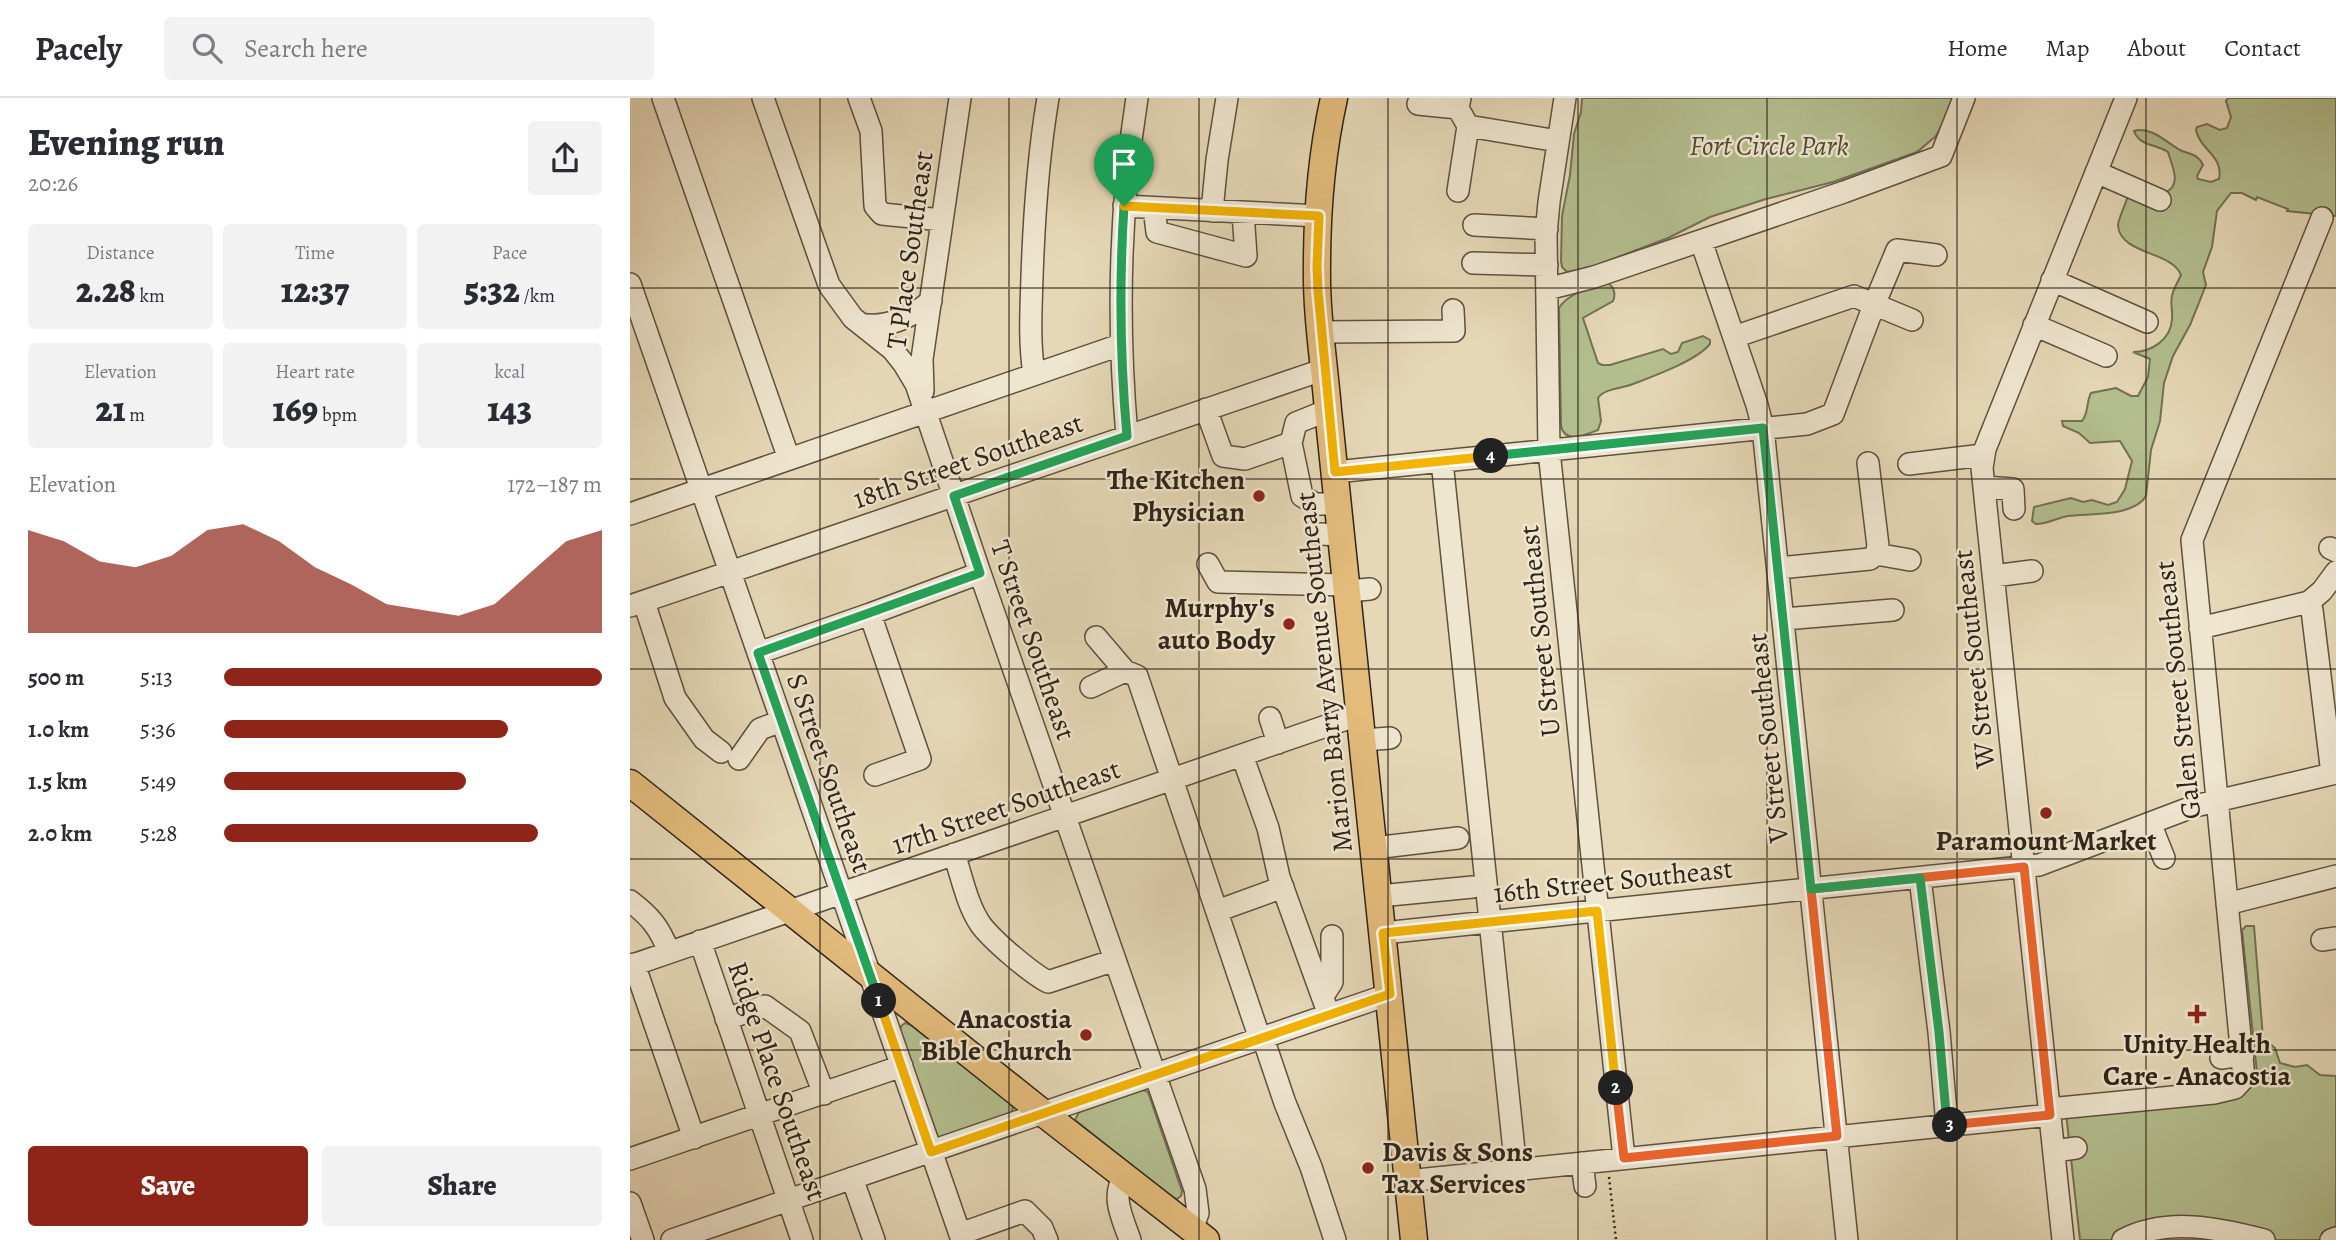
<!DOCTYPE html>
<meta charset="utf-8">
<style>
:root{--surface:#fff;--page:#f2f2f3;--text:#2b2b33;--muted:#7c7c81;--line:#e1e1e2;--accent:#8f2418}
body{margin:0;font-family:Alegreya,serif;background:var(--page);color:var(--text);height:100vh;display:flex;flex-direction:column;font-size:26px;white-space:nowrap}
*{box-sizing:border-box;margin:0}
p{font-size:23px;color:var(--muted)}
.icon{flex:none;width:38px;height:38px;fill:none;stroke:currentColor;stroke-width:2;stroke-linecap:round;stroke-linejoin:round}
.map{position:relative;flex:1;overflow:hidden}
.panel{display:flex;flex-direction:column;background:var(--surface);width:630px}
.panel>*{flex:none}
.pin{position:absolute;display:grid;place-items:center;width:60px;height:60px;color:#fff;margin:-72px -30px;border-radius:50% 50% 50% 0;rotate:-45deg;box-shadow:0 0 7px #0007}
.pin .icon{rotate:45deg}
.km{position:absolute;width:35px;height:35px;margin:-18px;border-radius:50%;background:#222;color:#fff;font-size:19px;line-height:35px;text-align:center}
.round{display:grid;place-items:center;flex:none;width:74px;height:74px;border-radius:7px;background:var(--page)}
.head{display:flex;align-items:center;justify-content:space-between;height:119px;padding:0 28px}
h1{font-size:38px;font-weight:800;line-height:52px}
.stats{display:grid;grid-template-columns:repeat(3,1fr);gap:10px;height:119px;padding:7px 28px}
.stats div{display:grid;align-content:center;border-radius:7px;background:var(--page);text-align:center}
.stats b{font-size:35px;font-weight:800}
.stats small{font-size:19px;font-weight:400}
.stats p{font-size:19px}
.chart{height:196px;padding:14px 28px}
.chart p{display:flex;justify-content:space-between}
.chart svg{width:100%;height:126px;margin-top:7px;fill:var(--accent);opacity:.7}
.primary-button{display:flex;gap:14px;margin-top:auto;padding:14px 28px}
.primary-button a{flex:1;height:80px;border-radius:7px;background:var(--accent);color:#fff;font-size:28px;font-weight:800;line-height:80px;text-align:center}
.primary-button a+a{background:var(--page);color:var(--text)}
ul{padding:0 28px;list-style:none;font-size:23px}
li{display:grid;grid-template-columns:112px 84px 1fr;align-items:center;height:52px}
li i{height:18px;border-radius:9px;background:var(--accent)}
header{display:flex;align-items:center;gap:42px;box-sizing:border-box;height:98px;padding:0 35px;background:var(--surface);border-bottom:2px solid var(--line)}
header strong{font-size:33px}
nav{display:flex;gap:38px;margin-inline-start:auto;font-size:24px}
.search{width:490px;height:63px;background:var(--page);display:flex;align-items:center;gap:18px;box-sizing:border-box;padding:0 24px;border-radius:7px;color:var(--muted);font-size:26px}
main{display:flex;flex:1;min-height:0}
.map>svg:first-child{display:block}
</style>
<header>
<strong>Pacely</strong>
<div class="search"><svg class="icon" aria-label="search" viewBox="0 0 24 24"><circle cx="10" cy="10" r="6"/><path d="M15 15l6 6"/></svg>Search here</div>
<nav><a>Home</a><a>Map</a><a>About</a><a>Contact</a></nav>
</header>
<main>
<section class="panel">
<div class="head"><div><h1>Evening run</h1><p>20:26</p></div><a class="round"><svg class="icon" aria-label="share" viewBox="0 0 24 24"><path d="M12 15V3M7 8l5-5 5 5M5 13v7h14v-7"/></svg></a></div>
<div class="stats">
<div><p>Distance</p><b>2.28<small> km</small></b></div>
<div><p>Time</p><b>12:37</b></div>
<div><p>Pace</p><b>5:32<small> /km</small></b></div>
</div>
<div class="stats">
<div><p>Elevation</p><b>21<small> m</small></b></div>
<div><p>Heart rate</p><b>169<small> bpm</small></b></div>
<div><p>kcal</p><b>143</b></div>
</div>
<div class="chart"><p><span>Elevation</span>172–187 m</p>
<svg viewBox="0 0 160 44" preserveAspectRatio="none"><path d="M0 44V8L10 12L20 19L30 21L40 17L50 8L60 6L70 12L80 21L90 27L100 34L110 36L120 38L130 34L140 23L150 12L160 8V44z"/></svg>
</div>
<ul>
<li><b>500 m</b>5:13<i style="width:100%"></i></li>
<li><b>1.0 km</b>5:36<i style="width:75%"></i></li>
<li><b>1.5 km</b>5:49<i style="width:64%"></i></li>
<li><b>2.0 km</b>5:28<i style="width:83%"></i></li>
</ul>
<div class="primary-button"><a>Save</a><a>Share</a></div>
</section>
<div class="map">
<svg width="1706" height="1142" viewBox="0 0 1706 1142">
<rect width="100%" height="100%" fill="#e6d8b7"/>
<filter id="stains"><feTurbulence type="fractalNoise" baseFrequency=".00286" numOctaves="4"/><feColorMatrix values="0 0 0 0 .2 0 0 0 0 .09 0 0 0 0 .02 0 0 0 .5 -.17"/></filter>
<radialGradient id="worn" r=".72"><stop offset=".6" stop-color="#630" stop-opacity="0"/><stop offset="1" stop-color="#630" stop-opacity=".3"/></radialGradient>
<path fill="#b4bf8f" stroke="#727254" stroke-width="2" d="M952 0H1326L1306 38 1287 54 1203 84 1136 101 1080 119 1038 140 959 170 937 174 932 169 931 163 932 118 940 77 944 36 951 14Z
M1598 0H1706V118L1657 113 1658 111 1627 99 1626 102 1612 95H1601L1587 113 1582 149 1573 174 1576 187 1560 227 1543 258 1534 285 1530 323 1521 352 1516 398C1504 419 1459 415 1438 418 1427 420 1417 426 1406 426L1402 423 1404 409 1441 400 1453 404 1462 402 1478 407 1487 404 1495 391 1502 363 1490 343 1460 345 1449 335 1433 328 1432 323H1452C1459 315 1456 304 1461 295L1486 290 1501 298H1508L1518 279 1520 261 1503 254C1521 254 1541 242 1542 221 1543 214 1540 205 1542 198 1543 191 1548 184 1551 177 1542 153 1491 157 1488 128 1488 120 1496 107 1498 97L1534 95C1553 88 1542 68 1538 54 1526 46 1509 48 1504 33 1521 28 1536 44 1550 52 1561 57 1568 56 1573 67L1567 78 1568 81 1581 84 1589 81C1594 58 1570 52 1566 32L1567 29 1577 26 1590 32 1597 30 1601 19 1596 3Z
M978 185C984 189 986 196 983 203L953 220 968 265 972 267H980L1033 251 1041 256 1048 254 1052 245 1073 238 1080 242V246C1066 263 1024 278 1003 286 991 291 975 290 968 300L971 323 968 332C955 337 935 346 931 328L929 210C938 195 961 189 978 185Z
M1616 828H1624L1633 940 1645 950 1650 965 1665 969 1677 967 1690 977 1706 978V1142H1450L1436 1015 1615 995 1624 986 1627 975 1612 832Z
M275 925 281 927 380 1005 383 1010 381 1016 311 1040 308 1039 270 934 271 928Z
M513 992 518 994 552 1093 551 1098 547 1101 543 1100 445 1022 449 1014Z"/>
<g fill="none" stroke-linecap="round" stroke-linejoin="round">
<defs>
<path id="minor" d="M33 0 159 361
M133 0 199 187 223 220 262 251 274 266 286 286 350 475 565 1091 568 1115 562 1131
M229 0 241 33 245 108 252 116 312 122
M830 0 828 10 838 28 928 43
M935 0 919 104 916 136 919 353 994 1060
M788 6 828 10
M1466 74 1530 102
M828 93 838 28
M494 108 689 118
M524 110 527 134 616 158 613 114
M582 113 587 62 597 0
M844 127 917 131
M1071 143 1127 307 1133 330 1217 1142
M843 165 917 167
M1422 182 1517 224
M0 186 332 1142
M917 191 964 179 1214 94 1311 58 1334 0
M231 226C256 231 282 219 301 203
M1404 227 1476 258
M691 234 824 233 823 212
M1104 239 1224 198 1282 222
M404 276C399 244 401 212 402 179 404 119 408 59 418 0
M293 293 292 261 330 0
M576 311 593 358 615 361 661 345 666 325 698 312
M497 338C487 224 489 113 507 0
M661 345 672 398 685 406H708
M812 363 886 1072
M1279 366 1353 357
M705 374 1177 326 1203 316 1244 207 1267 152 1306 157
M1354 389 1383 391 1384 411
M0 416 490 247
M689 436 712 437
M1700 450 1706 453
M1246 456 1280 462
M578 466 588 484 717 487
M1149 470 1240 461 1246 456 1248 448 1238 365
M1364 478 1402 473
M718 493 740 491
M14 504 45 600 74 641 91 654
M1679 504 1682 512 1702 676
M0 508 695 271
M240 516 350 475
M1154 521 1263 512
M1570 530 1679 504 1692 493 1706 474
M466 539 495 573 507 578 630 941
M128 555 240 516 290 661 245 677
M461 589 495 573
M640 620 648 645
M733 642 760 640
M612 657 638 730 649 779 699 917
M109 661 130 631 152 623
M1520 725 1534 760
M744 750 828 740
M324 756C332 779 337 807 351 827 363 843 401 875 418 884L485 862
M1290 780 1309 934 1317 1027
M749 798 843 789
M0 803C21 819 29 829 39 854
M1597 806 1706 778
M587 813 653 789
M753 835 1409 767 1565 708 1706 675
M1692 842 1706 840
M70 843 172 1142
M4 866 64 1040
M0 868 731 616
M693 898 702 884V838
M96 921 135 908 170 933 194 996
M633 940 655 1005 681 1069 705 1142
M1591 960 1613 957
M1419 1011 1584 995 1605 990 1614 980 1562 442 1692 120
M1424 1053 1446 1050
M0 1061 272 968
M952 1065 955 1088
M495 1078C480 1098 493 1121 500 1142
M222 1080 244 1142
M777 1083 1420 1017
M0 1105 13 1142
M330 1136 395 1113 412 1130 417 1142
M42 1142 760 896
M1433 1142 1356 409 1352 370 1355 351 1496 0
M1493 1142C1537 1119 1589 1130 1634 1142
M1701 1142 1706 1140"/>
<path id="major" d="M704 0C692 54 687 111 687 167 686 215 694 264 698 312L784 1142
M0 685 413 1015 576 1142"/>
</defs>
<use href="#minor" stroke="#5d5140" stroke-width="24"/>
<use href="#major" stroke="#2f2419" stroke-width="29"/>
<path stroke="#2f2419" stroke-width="2.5" stroke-dasharray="2 3.5" stroke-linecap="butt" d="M979 1079 986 1142"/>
<use href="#minor" stroke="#efe6d0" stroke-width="21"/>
<use href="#major" stroke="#e3bc7c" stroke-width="26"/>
</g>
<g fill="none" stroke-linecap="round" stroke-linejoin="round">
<defs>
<path id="split-1" d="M249 903 128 555 350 475 324 398 497 338C490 261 489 186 494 108"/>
<path id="split-2" d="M249 903 301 1054 760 896 753 835 967 813 986 990"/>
<path id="split-3" d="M986 990 994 1060 1207 1038 1181 791 1394 769 1420 1017 1320 1027"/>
<path id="split-4" d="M861 358 1133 330 1181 791 1290 780 1309 934 1317 1027H1320"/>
<path id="split-5" d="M494 108 689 118 687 168 688 193 705 374 861 358"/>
</defs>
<use href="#split-1" stroke="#fff" stroke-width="14"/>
<use href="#split-2" stroke="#fff" stroke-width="14"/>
<use href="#split-3" stroke="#fff" stroke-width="14"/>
<use href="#split-4" stroke="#fff" stroke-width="14"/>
<use href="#split-5" stroke="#fff" stroke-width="14"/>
<use href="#split-1" stroke="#22a559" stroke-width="9"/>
<use href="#split-2" stroke="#f5b400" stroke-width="9"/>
<use href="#split-3" stroke="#f0652b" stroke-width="9"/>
<use href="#split-4" stroke="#22a559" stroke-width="9"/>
<use href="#split-5" stroke="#f5b400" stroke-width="9"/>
</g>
<path fill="none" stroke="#2f2419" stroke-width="2" stroke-opacity="0.55" d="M190 0V1142M379 0V1142M569 0V1142M758 0V1142M948 0V1142M1137 0V1142M1327 0V1142M1516 0V1142M0 190H1706M0 381H1706M0 571H1706M0 761H1706M0 952H1706"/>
<g fill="#8f2418" stroke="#efe6d0" stroke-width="2.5">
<circle cx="629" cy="398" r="7"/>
<circle cx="659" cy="526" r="7"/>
<circle cx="1416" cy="715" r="7"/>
<path d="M1563.5 905.5h7v7h7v7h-7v7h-7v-7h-7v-7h7z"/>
<circle cx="456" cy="937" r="7"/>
<circle cx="738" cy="1070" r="7"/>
</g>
<g text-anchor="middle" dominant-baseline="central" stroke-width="5" stroke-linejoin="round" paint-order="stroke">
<g font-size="28" font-style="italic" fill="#504b36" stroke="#efe6d0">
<text x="1139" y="48">Fort Circle Park</text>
</g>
<g font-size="28" fill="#2f2419" stroke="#efe6d0">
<text transform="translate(280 152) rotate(-82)">T Place Southeast</text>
<text transform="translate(338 363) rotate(-19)">18th Street Southeast</text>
<text transform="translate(910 533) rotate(-96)">U Street Southeast</text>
<text transform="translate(403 542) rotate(71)">T Street Southeast</text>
<text transform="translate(1344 561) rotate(-96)">W Street Southeast</text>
<text transform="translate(694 574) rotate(-96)">Marion Barry Avenue Southeast</text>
<text transform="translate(1548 592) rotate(-96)">Galen Street Southeast</text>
<text transform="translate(1138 640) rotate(-96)">V Street Southeast</text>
<text transform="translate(199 675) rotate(71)">S Street Southeast</text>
<text transform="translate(376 709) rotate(-19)">17th Street Southeast</text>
<text transform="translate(983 783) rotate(-6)">16th Street Southeast</text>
<text transform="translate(147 983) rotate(71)">Ridge Place Southeast</text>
</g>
<g font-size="28" font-weight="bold" fill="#2f2419" stroke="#efe6d0" text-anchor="end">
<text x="615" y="382">The Kitchen<tspan x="615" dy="32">Physician</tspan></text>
<text x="645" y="510">Murphy's<tspan x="645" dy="32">auto Body</tspan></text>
<text x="1416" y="743" text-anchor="middle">Paramount Market</text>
<text x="442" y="921">Anacostia<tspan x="442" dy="32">Bible Church</tspan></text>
<text x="1567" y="946" text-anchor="middle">Unity Health<tspan x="1567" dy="32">Care - Anacostia</tspan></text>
<text x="752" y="1054" text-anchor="start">Davis &amp; Sons<tspan x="752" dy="32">Tax Services</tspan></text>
</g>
</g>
<rect width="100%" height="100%" filter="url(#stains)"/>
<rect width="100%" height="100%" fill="url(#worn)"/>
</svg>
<div class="pin" style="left:494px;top:108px;background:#1e9e55"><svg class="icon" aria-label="arrive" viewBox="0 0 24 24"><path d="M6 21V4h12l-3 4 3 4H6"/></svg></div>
<b class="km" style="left:249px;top:903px">1</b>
<b class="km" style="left:986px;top:990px">2</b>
<b class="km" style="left:1320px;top:1027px">3</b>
<b class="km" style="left:861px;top:358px">4</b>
</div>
</main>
